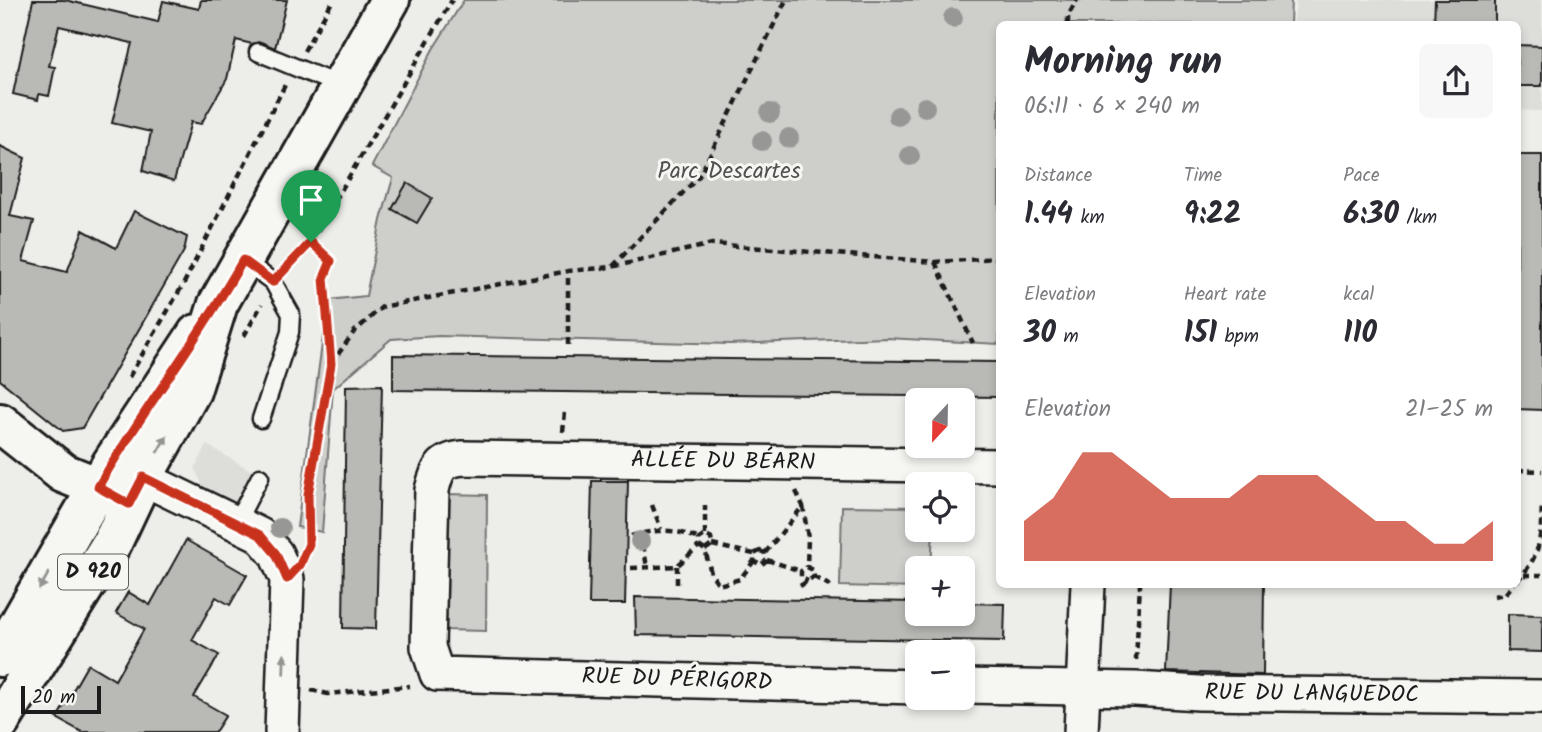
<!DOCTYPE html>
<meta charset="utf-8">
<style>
:root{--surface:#fff;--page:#f7f7f7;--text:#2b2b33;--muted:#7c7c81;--accent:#c8321e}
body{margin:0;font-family:Kalam,sans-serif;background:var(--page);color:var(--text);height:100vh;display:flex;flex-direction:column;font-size:26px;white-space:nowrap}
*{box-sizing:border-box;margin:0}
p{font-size:23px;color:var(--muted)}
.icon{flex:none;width:38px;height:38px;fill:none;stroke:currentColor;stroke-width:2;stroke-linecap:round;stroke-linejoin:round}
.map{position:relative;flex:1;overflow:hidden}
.panel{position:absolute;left:996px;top:21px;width:525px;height:567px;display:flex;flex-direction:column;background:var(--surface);border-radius:10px;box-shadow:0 4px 10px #0003}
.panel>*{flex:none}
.needle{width:46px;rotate:202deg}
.buttons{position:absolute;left:905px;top:388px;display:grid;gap:14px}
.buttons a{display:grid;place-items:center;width:70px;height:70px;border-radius:10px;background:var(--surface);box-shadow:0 4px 10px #0003;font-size:35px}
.scale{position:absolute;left:21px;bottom:18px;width:80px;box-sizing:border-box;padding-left:7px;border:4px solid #1c1c1c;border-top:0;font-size:19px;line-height:24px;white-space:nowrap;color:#1c1c1c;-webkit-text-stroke:5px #f6f6f2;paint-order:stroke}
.pin{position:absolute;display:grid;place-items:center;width:60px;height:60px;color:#fff;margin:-72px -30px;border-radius:50% 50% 50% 0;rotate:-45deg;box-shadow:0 0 7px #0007}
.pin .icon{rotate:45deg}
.round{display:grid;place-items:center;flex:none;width:74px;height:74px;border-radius:10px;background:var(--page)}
.headline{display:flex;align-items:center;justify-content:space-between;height:119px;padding:0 28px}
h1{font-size:38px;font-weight:800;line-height:52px}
.figures{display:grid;grid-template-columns:repeat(3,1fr);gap:10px;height:119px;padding:7px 28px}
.figures div{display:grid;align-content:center}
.figures b{font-size:30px;font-weight:800}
.figures small{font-size:19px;font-weight:400}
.figures p{font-size:19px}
.chart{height:196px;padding:14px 28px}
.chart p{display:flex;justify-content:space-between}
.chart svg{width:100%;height:126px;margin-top:7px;fill:var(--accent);opacity:.7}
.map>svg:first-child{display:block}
</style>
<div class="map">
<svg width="1542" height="732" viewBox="0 0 1542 732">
<rect width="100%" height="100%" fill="#edede9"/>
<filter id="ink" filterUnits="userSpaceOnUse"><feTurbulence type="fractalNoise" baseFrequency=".0143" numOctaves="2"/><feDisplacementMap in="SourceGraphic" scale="14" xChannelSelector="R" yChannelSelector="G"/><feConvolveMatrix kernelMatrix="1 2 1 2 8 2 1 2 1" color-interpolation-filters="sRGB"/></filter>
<g filter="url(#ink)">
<path fill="#ddddda" d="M1296 0H1542V111L1517 110V24H1294Z
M207 445 264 478 247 513 206 494 195 468Z"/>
<path fill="#cececb" stroke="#757574" stroke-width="2" d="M464 0H1291L1290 24H999V344L887 338 730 344 439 336 391 339 333 389 322 532 297 527 328 300 366 296 381 220 393 178 372 166 433 49Z
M447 494 487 495 486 631 445 630Z
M842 506 917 507V530H933L931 569H917V588L840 586Z"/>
<path fill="#b9b9b6" stroke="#1c1c1c" stroke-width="2" d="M33 0H65L158 22 163 1 199 9 201 0H287L275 48 261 42 252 44 236 40 227 79 201 124 191 122 174 181 143 171 151 132 112 123 132 43 59 26 49 66 55 67 49 96 39 94 38 100 13 94Z
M1435 0H1495V24H1434Z
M1517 45 1542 46V86H1517Z
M0 146 25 158 10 216 34 221 23 261 67 272 83 230 116 248 134 211 187 237 184 251 82 428 63 431 0 380Z
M1517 155H1542V410L1517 409Z
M407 183 432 198 417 223 392 209Z
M393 355 999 362V397L393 390Z
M382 385 376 629 343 628 346 386Z
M592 481H628L625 604H589Z
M186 540 247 575 230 605 216 597 192 640 219 655 194 697 226 715 215 732H82L57 718 88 664 115 680 144 629 116 613 128 592 150 605Z
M1170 584H1264L1263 675 1166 672Z
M635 597 917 602V614H962V603L1005 604 1004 641 636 635Z
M1508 614 1542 615V652L1508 651Z"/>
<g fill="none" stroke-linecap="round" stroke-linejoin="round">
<defs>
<path id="lane" d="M258 52 341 86
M243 260 273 282 291 314 290 332 261 419
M236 523 260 477"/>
<g id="street">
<path d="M120 467 260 535 276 554 287 579 282 732"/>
<path id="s1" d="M962 686 1135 689 1199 693 1542 697"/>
<path id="s2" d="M917 687 437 674 428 647 432 490C437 469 441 460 463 458L999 466"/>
<path d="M1081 732 1088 584"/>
</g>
<path id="secondary" d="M0 423 63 473 98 487"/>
<path id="primary" d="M0 657 112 463 197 334
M0 722 113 541 143 477 191 391 218 304 390 0"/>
</defs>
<use href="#lane" stroke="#1c1c1c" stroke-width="21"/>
<use href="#street" stroke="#1c1c1c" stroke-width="38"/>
<use href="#secondary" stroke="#1c1c1c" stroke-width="44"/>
<use href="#primary" stroke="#1c1c1c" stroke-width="44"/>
<path stroke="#1c1c1c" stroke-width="4.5" stroke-dasharray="7 5" stroke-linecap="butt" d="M1068 24V16L1077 0
M304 51 333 0
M935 262 973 343
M613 266 700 175 786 0
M286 268 311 242 452 0
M244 336 262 304
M568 345V271
M331 364 354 332 382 307 568 271 612 267 712 244 935 262 999 258
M129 377 184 283 286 83
M563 432 565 412
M1517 470 1542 471
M796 491 803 506
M652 505 661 529
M641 533 647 567
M705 535V505
M631 536C657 529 674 528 699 539
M712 545 754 554
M307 549 308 494 331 364 324 278 331 261 311 242
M705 550 712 545 711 538 705 535 699 539V546L705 550 711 573 719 585 740 579 754 561
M760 551 765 553 767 560 761 565 754 561V554Z
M765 553 803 506 808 538 807 567
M767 560 801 571
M631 568 677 566 699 546
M1524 575H1542
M814 577 831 586
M1517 581C1542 554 1540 540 1542 505
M677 584V566
M800 586 814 577 813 570 807 567 801 571V578L808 581
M1494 596 1505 594 1514 584
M1136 660 1140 584
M311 690 328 694 410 686"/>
<use href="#lane" stroke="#f6f6f2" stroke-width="16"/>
<use href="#street" stroke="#f6f6f2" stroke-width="33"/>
<use href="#secondary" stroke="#f6f6f2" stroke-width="38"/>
<use href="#primary" stroke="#f6f6f2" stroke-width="38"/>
</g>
<g fill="#979795">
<circle cx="953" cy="18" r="10"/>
<circle cx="925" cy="107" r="10"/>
<circle cx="770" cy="113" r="10"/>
<circle cx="898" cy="116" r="10"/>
<circle cx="789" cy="138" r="10"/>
<circle cx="762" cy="141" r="10"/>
<circle cx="910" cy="156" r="10"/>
<circle cx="280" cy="528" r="10"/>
<circle cx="640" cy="541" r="10"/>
</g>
<defs><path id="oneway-solid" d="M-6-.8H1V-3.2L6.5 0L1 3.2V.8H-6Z" transform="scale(1.75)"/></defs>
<g fill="#949492">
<use href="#oneway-solid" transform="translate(162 444) rotate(-60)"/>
<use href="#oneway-solid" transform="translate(44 581) rotate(120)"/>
<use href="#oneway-solid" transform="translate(284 664) rotate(-88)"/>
</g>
</g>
<g fill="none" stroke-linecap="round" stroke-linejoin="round" filter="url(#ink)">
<defs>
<path id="route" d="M311 242 331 261 324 278 331 364 308 495 309 544 300 565 287 579 276 554 260 535 143 477 129 504 98 487C143 409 199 339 243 260L273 282Z"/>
</defs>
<use href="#route" stroke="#fff" stroke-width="14"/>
<use href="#route" stroke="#c8321e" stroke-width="9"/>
</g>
<g text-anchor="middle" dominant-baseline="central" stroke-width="6" stroke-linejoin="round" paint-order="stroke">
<rect fill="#f6f6f2" stroke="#5d5d5c" stroke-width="2" x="58" y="554.5" width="70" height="35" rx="5"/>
<g font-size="21" font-weight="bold" fill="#1c1c1c">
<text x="93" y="572">D 920</text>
</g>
<g font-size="23" fill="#515151" stroke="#f6f6f2">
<text x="729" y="172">Parc Descartes</text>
</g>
<g font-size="23" fill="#1c1c1c" stroke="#f6f6f2">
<text stroke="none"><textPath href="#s2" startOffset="975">ALLÉE DU BÉARN</textPath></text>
<text transform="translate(677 680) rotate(2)">RUE DU PÉRIGORD</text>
<text stroke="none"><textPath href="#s1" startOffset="350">RUE DU LANGUEDOC</textPath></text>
</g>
</g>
</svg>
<div class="buttons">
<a><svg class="needle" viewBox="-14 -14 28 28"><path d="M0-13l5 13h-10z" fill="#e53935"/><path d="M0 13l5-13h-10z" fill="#7c7c81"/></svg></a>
<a><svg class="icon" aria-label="locate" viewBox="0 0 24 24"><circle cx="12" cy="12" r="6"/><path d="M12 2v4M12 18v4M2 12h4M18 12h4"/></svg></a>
<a>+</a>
<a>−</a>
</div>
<div class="scale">20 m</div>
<div class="pin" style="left:311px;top:242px;background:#1e9e55"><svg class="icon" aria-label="arrive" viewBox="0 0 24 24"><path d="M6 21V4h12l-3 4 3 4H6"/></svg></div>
<section class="panel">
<div class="headline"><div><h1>Morning run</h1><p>06:11 · 6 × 240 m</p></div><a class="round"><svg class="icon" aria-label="share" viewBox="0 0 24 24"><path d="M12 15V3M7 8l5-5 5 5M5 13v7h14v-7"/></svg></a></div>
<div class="figures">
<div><p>Distance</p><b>1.44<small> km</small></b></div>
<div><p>Time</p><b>9:22</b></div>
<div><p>Pace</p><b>6:30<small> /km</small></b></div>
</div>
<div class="figures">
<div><p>Elevation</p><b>30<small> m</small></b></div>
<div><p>Heart rate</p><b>151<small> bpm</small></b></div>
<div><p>kcal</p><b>110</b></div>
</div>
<div class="chart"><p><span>Elevation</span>21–25 m</p>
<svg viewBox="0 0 160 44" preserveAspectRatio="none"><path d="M0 44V30L10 22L20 6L30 6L40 14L50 22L60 22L70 22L80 14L90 14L100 14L110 22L120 30L130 30L140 38L150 38L160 30V44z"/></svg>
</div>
</section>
</div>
